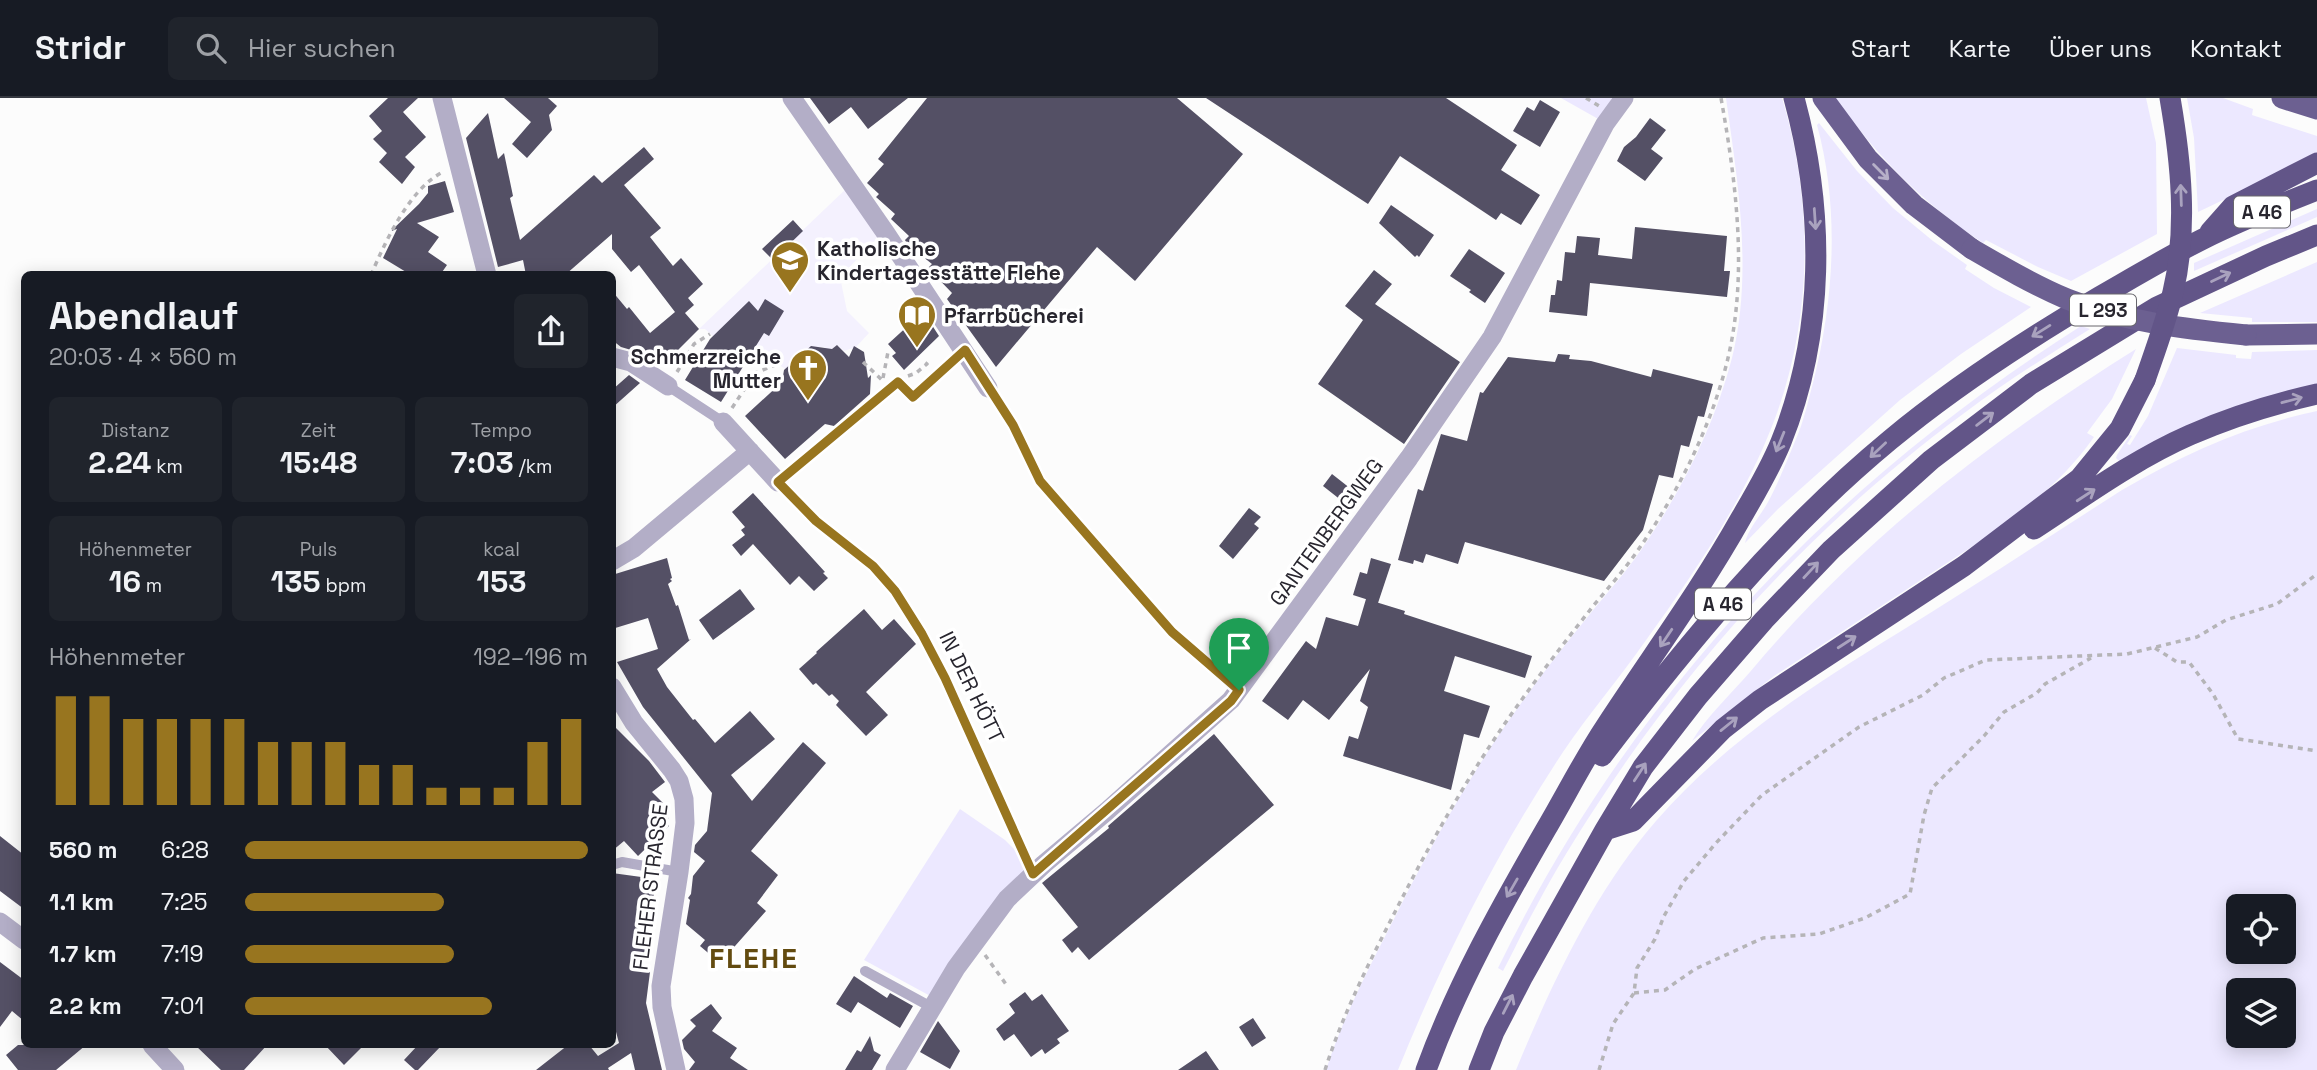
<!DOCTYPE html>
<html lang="de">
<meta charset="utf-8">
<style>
:root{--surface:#171b24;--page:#20242c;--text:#f1f3f6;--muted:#9ea1a6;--line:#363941;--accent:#98751f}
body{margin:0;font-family:"Space Grotesk",sans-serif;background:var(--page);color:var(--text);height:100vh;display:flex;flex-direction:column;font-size:26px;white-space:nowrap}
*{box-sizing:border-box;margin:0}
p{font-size:23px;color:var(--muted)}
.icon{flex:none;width:38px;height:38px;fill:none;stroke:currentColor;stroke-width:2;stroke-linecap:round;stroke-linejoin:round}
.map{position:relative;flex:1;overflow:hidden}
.details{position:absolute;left:21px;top:173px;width:595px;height:777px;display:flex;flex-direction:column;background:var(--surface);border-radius:10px;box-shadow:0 4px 18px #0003}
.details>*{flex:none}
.buttons{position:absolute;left:2226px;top:796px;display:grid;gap:14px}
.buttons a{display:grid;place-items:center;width:70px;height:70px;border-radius:10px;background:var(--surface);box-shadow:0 4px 18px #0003;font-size:35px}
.pin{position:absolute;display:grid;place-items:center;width:60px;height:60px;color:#fff;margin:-72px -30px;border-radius:50% 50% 50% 0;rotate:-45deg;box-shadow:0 0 7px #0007}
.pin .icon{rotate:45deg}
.round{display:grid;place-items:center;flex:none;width:74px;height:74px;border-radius:10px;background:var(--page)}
.head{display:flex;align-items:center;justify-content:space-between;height:119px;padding:0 28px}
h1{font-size:38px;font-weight:600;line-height:52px}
.metrics{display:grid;grid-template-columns:repeat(3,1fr);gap:10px;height:119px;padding:7px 28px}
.metrics div{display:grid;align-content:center;border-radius:10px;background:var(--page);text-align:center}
.metrics b{font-size:30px;font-weight:600}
.metrics small{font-size:19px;font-weight:400}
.metrics p{font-size:19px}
.chart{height:196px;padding:14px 28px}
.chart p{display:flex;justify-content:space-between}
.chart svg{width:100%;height:126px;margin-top:7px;stroke:var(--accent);stroke-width:6}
ul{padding:0 28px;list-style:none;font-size:23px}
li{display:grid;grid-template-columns:112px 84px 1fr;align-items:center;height:52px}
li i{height:18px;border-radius:9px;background:var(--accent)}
header{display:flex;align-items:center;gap:42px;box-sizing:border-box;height:98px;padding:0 35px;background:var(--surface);border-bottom:2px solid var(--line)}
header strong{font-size:33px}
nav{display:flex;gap:38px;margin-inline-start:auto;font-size:24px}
.search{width:490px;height:63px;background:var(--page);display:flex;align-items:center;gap:18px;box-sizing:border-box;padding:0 24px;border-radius:10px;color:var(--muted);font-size:26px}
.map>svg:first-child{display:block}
</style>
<header>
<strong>Stridr</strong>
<div class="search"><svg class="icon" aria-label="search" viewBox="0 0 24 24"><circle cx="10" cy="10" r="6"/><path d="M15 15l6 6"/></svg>Hier suchen</div>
<nav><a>Start</a><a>Karte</a><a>Über uns</a><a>Kontakt</a></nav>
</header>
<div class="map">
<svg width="2317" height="972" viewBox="0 0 2317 972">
<rect width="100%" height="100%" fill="#fcfcfc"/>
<path fill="#f4f1fe" d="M848 89 879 138 840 179 847 213 869 235 856 249 844 253 837 247 828 254 824 249H819L814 253 810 248V252L797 260 787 272 754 251 745 266 705 231H699Z"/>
<path fill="#ece8ff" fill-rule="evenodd" d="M1561 0H1612L1600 22Z
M1726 0H1782C1813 102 1813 214 1777 315 1747 398 1695 474 1644 545 1618 582 1588 617 1563 654 1497 754 1443 861 1398 972H1326C1345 913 1375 859 1403 803 1437 737 1473 672 1517 611 1540 579 1565 546 1590 516 1607 495 1626 474 1641 452 1681 394 1714 329 1732 260 1753 176 1738 85 1726 0Z
M1836 0H2146L2156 45 2157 136 2071 183 2038 169 1986 142 1983 145C1924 106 1876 58 1836 0Z
M2187 0H2223L2253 11 2252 17 2317 38V57L2198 114 2194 40Z
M1819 25 1857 73 1893 110 1933 143 1967 167 1965 171 1994 190 2031 209 1961 256 1900 302 1778 411 1745 445C1748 431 1761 417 1768 404 1779 384 1787 362 1796 341 1804 323 1808 303 1813 285 1834 202 1840 111 1817 27Z
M2317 111V119L2194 173V165Z
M2317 164V224H2252V220L2200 215Z
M2081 228 2090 231C2047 258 2004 285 1963 316 1819 422 1694 557 1597 707 1576 739 1555 773 1537 807 1525 828 1515 851 1503 873L1498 870C1630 599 1827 390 2081 228Z
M2177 250 2236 257V260L2251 261 2252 254 2317 252V289L2119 363 2116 360 2117 357 2130 337 2132 338 2127 346 2130 347 2148 318Z
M2136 251 2112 301 2087 335 2094 339C2069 375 2036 403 2002 429L1774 578 1692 643C1707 618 1731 596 1750 574 1860 443 1991 342 2136 251Z
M2317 313V972H1516C1551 887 1595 793 1656 723 1726 643 1809 590 1898 535 1973 489 2047 440 2122 392 2184 356 2246 328 2317 313ZM2238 808H2284V854H2238ZM2238 892H2284V938H2238Z
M960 711 1005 742 1027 764V772L934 900 864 862Z"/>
<path fill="#545065" d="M388 0H418L403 14 426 39 405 59 415 69 402 86 379 64 387 55 373 41 382 33 369 18Z
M504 0H548L557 8 549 17 552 32 527 60 512 46 531 24Z
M810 0H908L868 31 851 9 829 26Z
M927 0H1177L1243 56 1135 183 1097 149 996 269 947 201 952 195 928 170 932 166 907 146 905 142 909 138 891 121 895 116 876 99 879 96 867 85 884 66 878 61Z
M1206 0H1446L1517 47 1501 72 1540 97 1521 127 1501 115 1496 122 1400 58 1368 106Z
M1540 2 1560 14 1540 49 1513 33 1527 9 1534 13Z
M488 15 498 61 504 55 513 98 510 100 520 142 594 77 602 85 644 49 654 61 624 87 661 130 650 139 673 168 681 160 703 186 688 200 694 207 685 215 699 231 661 269 638 254 621 249 612 242V193L627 211 629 209 650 235 675 214 639 167 631 174 612 151V136L565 177H526L523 162 498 169 466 40Z
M1650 20 1666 32 1651 51 1663 60 1645 83 1617 63 1624 49 1636 39Z
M445 83 454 114 417 125 439 139 428 154 447 167 440 177H411L383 160 397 131 391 133 419 106 428 95V88Z
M1391 107 1434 137 1419 159 1417 157 1415 159 1379 125Z
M793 122 803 133 773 162 762 151Z
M1635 129 1727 138 1724 173H1730L1727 199 1590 185 1587 218 1549 214 1551 197H1555L1557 182 1562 183 1565 154 1575 155 1577 138 1600 140 1598 157 1632 161Z
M1469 151 1505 175 1485 205 1469 194 1471 192 1450 178Z
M1374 172 1392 186 1375 206 1460 264 1404 346 1318 286 1363 222 1345 208Z
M765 201 784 213 769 238 764 235 721 304 685 282 710 241 749 203 758 213Z
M926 218 939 238 904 272 892 258 896 255 888 246 911 225 915 229Z
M837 247 849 259 854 248 864 254 868 280 871 277 870 296 834 328 825 326 785 361 745 318 782 284 784 272 811 248 832 251Z
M1558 256 1570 257 1569 261 1591 263 1651 279 1653 271 1713 286 1704 319 1698 318 1689 349 1681 347 1673 380 1659 377 1643 432 1604 483 1465 444 1458 466 1426 456 1423 465 1414 462 1413 466 1398 462 1418 391 1423 393 1441 336 1467 343 1480 294 1483 295 1508 259 1555 264Z
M629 277 640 285 612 310V292Z
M1332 376 1360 398 1351 410 1323 388Z
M753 395 825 474 823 475 828 480 814 493 799 478 790 487 753 446 741 458 732 447 745 437 741 432 745 429 732 414Z
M1249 410 1261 419 1254 426 1259 430 1233 461 1219 448Z
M667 460 672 480 670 481 672 483 668 486 676 508 678 507 689 542 691 541 657 571 667 589 693 622 695 621 715 645 750 613 775 641 731 677 752 703 803 644 826 665 751 753 778 777 757 805 766 813 720 865 700 848 705 842 686 826 690 802 688 800 691 796 693 778 705 763 694 754 695 747 707 733 712 695 643 609 617 564 658 551 648 520 612 531V477Z
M1371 460 1391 466 1378 505 1353 497 1360 474 1367 476Z
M740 491 755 511 713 542 699 522Z
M1366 501 1405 513 1404 516 1532 558 1525 580 1455 558 1444 593 1490 608 1479 640 1464 636 1451 692 1343 658 1349 638 1358 641 1368 609 1360 603 1370 571 1329 622 1303 602 1288 622 1262 603 1306 543 1316 551 1326 519 1358 528Z
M864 511 882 532 894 521 916 546 866 594 888 617 866 638 836 607 839 603 832 596 829 598 816 585 813 587 799 571 817 555 816 554Z
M612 626 649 663 665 684 652 694 668 710 669 728 638 758 624 743 612 753Z
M1214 636 1274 707 1089 862 1078 849 1072 855 1062 842 1078 829 1042 785 1109 730 1108 728Z
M0 738 24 757V811L0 793Z
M612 775 656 781 643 873 650 874 646 905 662 972H635L631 955 608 970 609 972H536L568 947H589L598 958 619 945 612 919Z
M0 864 24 882V923L12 913 0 929Z
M854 878 887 900 890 895 913 908 900 930 858 904 851 915 836 906Z
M1025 894 1032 903 1042 896 1069 933 1057 941 1060 945 1045 956 1042 951 1031 959 1014 936 1004 943 996 931 1015 915 1009 906Z
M711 906 722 920 712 933 737 950 730 960 748 972H689L695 964 684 951 682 942 696 928 690 922Z
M1253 920 1266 940 1252 949 1239 929Z
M938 923 960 953 950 971 920 954Z
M870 938 874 953 881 957 872 972H845L857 952 861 954Z
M18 947H86L56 972H18L6 957Z
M195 947H267L244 972H221Z
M325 947H364L344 967Z
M418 947H442L418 972H415L404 962Z
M1206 953 1219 972H1178Z"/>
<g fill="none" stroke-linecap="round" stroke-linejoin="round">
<path stroke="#b5b4b7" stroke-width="3.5" stroke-dasharray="5 5" stroke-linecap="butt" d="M1586 0 1599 8
M371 177C385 144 410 90 443 74
M863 264 882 282
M677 274 694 246 710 236
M908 278 916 275 927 266 922 262
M883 280 888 254
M907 293 913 299 950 265
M997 304 1013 327 1040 383 1172 534 1227 581
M732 310 755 275 778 266
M826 431 873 468 895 493 922 536 953 598 1025 761
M2155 550 2177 564H2189L2213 596 2238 641 2317 653
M985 857 1008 889
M1634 895 1665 892 1695 871 1763 840 1819 836 1865 820 1910 796 1924 717 1932 690 1984 638 2004 614 2037 595 2045 586 2091 560
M1325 972C1343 915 1371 861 1398 808 1433 740 1471 673 1515 611 1540 576 1567 541 1594 507 1609 489 1625 471 1638 452 1678 395 1712 327 1728 260 1748 175 1736 84 1721 0
M1599 972 1613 926 1634 895 1637 870 1655 841 1664 818 1684 783 1716 745 1762 697 1859 629 1923 597 1944 580 1986 562 2127 556 2197 539 2226 522 2277 506 2317 476"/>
<path stroke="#b3aec7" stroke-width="10" d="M668 288 723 324
M816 423 778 384 898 284
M612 767 622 764 679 774
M865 873 933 910"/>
<path stroke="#b3aec7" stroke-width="19" d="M442 0 487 177
M792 0 887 137 988 290
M612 259 631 264 668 288
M723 324 778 384
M612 463 634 450 750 353
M612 589 634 625 672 672 679 683 684 701 685 725 679 774 661 888 662 909 676 972
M0 824 24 842
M152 947 175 972
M895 972 956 870 1007 801 1044 766 1107 713 1231 602 1409 360 1492 239 1605 26 1624 0"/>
<path stroke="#6c6091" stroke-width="21" d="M1823 0 1868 61 1914 107 1972 151
M2282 0 2317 11
M2246 237 2317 236"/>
<path stroke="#625588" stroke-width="21" d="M2210 134 2233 108 2317 65
M2034 431C2083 399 2135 361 2190 337 2231 319 2273 306 2317 296
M1602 658C1687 546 1781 432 1890 342 1955 288 2026 242 2099 199 2134 179 2169 158 2205 140 2241 122 2279 107 2317 92
M1605 732 1633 723 1723 631 1760 602 1964 468 2080 380 2120 331 2145 282
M1426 972C1457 887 1501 809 1546 731 1566 697 1584 661 1606 628 1651 559 1700 493 1741 420 1755 396 1770 371 1781 344 1825 234 1825 113 1794 0
M1479 972 1494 934 1523 878 1605 732 1643 669 1698 598 1764 522 1831 452 1931 362 2031 286 2157 209 2266 158 2317 137"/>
<path stroke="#6c6091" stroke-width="21" d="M1972 151C2003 169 2034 187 2067 201 2124 224 2186 231 2246 237"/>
<path stroke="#625588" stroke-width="21" d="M2145 282C2155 253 2166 224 2173 194 2188 131 2181 64 2170 0"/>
</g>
<defs><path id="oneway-shaft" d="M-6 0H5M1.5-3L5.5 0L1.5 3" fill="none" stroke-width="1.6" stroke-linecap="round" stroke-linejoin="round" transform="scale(1.75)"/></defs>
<use stroke="#b6b0c8" href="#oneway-shaft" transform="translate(1881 74) rotate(45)"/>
<g stroke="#a9a2be">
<use href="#oneway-shaft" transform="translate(2181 97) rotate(-92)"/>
<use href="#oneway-shaft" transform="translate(1815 121) rotate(86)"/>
<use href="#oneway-shaft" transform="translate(2221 179) rotate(-25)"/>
<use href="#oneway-shaft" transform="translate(2041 233) rotate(148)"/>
<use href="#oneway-shaft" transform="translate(2292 302) rotate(-15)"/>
<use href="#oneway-shaft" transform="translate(1985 321) rotate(-37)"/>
<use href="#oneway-shaft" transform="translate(1780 344) rotate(112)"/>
<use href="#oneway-shaft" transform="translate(1878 352) rotate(137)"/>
<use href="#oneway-shaft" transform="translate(2086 397) rotate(-33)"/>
<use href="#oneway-shaft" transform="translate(1811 472) rotate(-47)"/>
<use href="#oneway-shaft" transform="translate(1666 540) rotate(124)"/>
<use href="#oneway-shaft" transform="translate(1847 544) rotate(-33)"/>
<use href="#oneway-shaft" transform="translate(1729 626) rotate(-39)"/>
<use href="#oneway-shaft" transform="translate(1640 674) rotate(-57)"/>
<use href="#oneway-shaft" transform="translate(1512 790) rotate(120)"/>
<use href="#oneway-shaft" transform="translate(1508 906) rotate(-63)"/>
</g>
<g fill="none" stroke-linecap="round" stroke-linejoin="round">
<defs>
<path id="route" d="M965 252 1013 327 1040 383 1172 534 1239 592 1231 603 1033 776 945 580 922 536 895 493 873 468 816 423 778 384 898 284 913 299Z"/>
</defs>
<use href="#route" stroke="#fff" stroke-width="14"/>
<use href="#route" stroke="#98751f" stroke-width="9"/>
</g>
<defs>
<symbol id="school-pin" viewBox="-11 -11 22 30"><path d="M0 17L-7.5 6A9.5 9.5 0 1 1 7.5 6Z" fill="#98751f" stroke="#fff"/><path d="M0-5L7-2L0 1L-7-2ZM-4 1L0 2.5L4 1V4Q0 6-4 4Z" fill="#fff"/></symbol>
<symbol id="library-pin" viewBox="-11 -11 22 30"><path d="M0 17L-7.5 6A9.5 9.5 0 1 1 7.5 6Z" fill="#98751f" stroke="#fff"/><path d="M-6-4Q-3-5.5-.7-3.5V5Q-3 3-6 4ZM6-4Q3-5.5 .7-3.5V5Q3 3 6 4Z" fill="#fff"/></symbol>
<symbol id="church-pin" viewBox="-11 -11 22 30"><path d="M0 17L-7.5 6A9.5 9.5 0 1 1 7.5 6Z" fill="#98751f" stroke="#fff"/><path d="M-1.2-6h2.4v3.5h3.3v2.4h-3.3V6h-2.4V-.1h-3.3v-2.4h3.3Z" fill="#fff"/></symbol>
</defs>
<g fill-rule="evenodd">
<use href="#school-pin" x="768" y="140" width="44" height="60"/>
<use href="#library-pin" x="895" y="195" width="44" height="60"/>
<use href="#church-pin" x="786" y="248" width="44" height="60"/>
</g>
<g text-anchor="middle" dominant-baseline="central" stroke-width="7" stroke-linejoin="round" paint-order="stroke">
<g fill="#fff" stroke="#68676d" stroke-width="2">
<rect x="2234" y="98.5" width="56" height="31" rx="5"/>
<rect x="2070" y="196.5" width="66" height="31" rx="5"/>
<rect x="1695" y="490.5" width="56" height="31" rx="5"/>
</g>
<g font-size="19" font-weight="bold" fill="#28262f">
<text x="2262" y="114">A 46</text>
<text x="2103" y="212">L 293</text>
<text x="1723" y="506">A 46</text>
</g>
<g font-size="21" font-weight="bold" fill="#28262f" stroke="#fff" text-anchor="start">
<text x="817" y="150">Katholische<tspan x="817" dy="24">Kindertagesstätte Flehe</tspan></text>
<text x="944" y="217">Pfarrbücherei</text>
<text x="781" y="258" text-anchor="end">Schmerzreiche<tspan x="781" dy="24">Mutter</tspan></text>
</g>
<g font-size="21" fill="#28262f" stroke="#fff">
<text transform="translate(1326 434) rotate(-54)">GANTENBERGWEG</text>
<text transform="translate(972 589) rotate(64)">IN DER HÖTT</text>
<text transform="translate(650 789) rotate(-83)">FLEHER STRASSE</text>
</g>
<g font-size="28" font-weight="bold" letter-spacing="2" fill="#634b10" stroke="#fff">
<text x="754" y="860">FLEHE</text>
</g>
</g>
</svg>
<div class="buttons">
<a><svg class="icon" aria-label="locate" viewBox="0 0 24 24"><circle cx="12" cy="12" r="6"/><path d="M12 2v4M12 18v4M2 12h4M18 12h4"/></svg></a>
<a><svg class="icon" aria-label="layers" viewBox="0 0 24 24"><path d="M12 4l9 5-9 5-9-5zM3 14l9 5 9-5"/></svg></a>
</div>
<div class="pin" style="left:1239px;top:592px;background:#1e9e55"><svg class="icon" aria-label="arrive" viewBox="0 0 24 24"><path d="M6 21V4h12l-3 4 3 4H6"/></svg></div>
<section class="details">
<div class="head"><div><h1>Abendlauf</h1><p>20:03 · 4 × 560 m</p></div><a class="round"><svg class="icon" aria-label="share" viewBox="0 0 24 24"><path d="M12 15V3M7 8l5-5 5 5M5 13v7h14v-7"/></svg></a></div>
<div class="metrics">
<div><p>Distanz</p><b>2.24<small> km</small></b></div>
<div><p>Zeit</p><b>15:48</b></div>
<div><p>Tempo</p><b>7:03<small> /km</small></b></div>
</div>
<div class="metrics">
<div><p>Höhenmeter</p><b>16<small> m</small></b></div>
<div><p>Puls</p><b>135<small> bpm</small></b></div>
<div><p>kcal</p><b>153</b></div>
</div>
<div class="chart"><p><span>Höhenmeter</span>192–196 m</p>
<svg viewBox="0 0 160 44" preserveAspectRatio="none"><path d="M5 44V6M15 44V6M25 44V14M35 44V14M45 44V14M55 44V14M65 44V22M75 44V22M85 44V22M95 44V30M105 44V30M115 44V38M125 44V38M135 44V38M145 44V22M155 44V14"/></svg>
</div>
<ul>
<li><b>560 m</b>6:28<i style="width:100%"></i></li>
<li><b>1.1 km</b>7:25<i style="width:58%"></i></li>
<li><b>1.7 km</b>7:19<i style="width:61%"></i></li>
<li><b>2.2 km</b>7:01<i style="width:72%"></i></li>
</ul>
</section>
</div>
